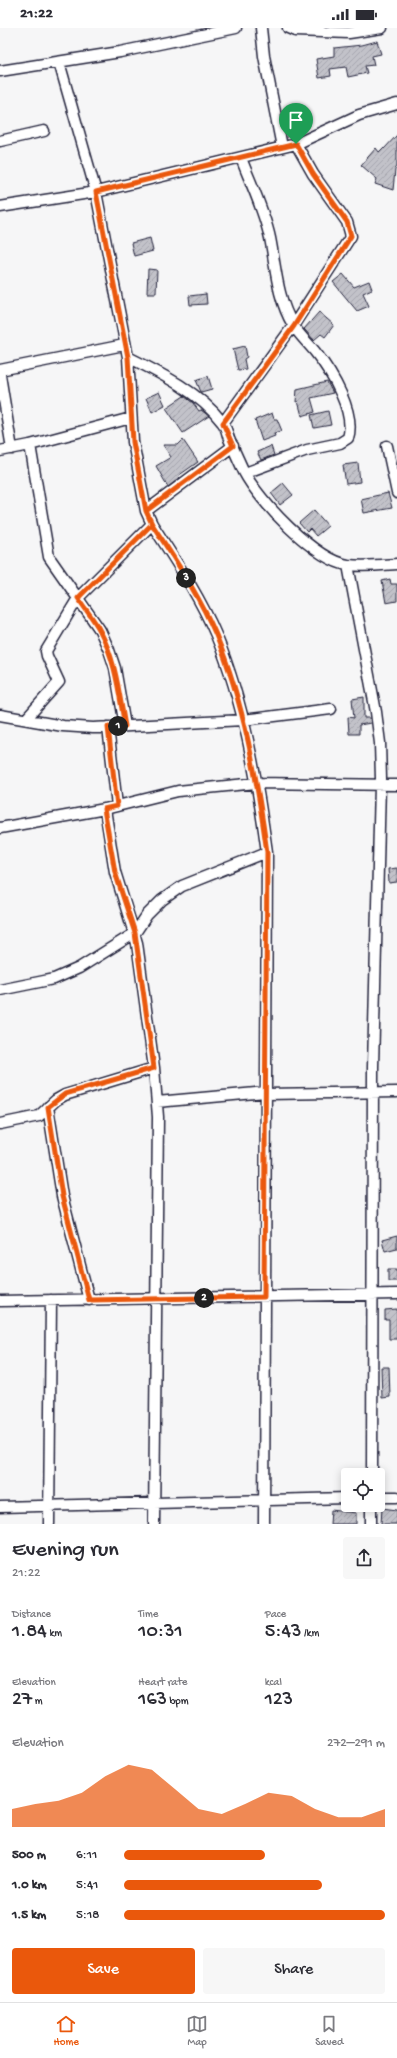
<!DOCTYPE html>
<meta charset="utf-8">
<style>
:root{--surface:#fff;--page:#f7f7f7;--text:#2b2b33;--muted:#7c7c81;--line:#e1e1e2;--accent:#ea580c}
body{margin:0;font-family:"Gochi Hand",sans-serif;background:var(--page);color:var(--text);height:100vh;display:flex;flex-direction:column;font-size:15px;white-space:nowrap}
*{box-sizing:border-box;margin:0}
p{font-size:13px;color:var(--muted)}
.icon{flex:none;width:22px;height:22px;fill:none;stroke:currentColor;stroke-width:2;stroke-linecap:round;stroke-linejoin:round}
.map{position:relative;height:1496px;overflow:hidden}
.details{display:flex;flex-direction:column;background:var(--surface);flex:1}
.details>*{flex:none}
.buttons{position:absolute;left:341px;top:1440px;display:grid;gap:8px}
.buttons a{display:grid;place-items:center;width:44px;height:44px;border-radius:4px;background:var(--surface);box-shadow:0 2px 10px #0003;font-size:20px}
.pin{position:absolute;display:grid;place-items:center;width:34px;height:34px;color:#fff;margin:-41px -17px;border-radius:50% 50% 50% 0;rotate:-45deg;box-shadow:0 0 4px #0007}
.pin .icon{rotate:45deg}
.km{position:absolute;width:20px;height:20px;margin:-10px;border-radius:50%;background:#222;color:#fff;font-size:11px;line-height:20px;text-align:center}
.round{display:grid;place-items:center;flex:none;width:42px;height:42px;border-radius:4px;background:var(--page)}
.summary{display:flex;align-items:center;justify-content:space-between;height:68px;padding:0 12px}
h1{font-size:22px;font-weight:600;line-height:30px}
.stats{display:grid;grid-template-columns:repeat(3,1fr);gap:6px;height:68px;padding:4px 12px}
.stats div{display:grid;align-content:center}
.stats b{font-size:20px;font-weight:600}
.stats small{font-size:11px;font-weight:400}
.stats p{font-size:11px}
.chart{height:112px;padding:8px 12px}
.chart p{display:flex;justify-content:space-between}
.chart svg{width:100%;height:72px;margin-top:4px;fill:var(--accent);opacity:.7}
.button{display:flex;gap:8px;margin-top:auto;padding:8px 12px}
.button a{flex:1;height:46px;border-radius:4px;background:var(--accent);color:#fff;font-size:16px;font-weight:600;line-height:46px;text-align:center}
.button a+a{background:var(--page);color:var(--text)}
ul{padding:0 12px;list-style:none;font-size:13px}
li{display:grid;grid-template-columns:64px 48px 1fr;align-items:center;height:30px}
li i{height:10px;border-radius:5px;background:var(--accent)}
.status{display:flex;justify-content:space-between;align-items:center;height:28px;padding:0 20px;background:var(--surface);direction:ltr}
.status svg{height:11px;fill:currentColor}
.tab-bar{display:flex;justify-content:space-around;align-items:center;height:56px;border-top:1px solid var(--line);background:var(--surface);font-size:11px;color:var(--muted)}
.tab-bar a{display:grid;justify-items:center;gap:2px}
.tab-bar .active{color:var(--accent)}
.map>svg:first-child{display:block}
</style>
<div class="status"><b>21:22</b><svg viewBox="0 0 49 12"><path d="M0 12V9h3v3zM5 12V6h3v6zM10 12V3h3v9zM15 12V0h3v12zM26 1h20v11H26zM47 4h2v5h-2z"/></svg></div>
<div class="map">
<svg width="397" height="1496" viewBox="0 0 397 1496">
<defs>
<pattern id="building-hatch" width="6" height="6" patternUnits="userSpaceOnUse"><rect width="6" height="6" fill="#c2c2c9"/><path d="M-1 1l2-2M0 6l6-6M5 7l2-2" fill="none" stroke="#a6a6ae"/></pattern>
</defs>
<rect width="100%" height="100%" fill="#f6f6f7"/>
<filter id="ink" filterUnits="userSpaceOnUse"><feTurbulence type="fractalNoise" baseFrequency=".025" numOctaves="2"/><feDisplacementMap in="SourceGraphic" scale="8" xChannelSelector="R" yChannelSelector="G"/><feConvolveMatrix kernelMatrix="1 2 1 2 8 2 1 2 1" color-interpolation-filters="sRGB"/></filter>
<g filter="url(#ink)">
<path fill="url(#building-hatch)" stroke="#22223b" d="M377 13 381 26 372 28 374 37 365 38 367 45 348 49 346 39 330 41 331 48 319 50 316 31 334 28V20L362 17Z
M397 107V138L395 142 393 162 375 156 377 151 361 137 376 120 379 124 383 120 384 121Z
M150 210 153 223 134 228 131 215Z
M148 241 157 242 156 265H147Z
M343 246 354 259 369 253 372 261 363 265 369 278 357 283 333 254Z
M206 266 207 276 190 277 189 268Z
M319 284 334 297 325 309 321 306 314 312 304 301Z
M245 318 247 329 244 331 246 341 238 342 233 321Z
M208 348 212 361 201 364 196 352Z
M327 354 333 365 311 370 315 384 302 388 298 373 296 374 297 361Z
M159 364 165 377 152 384 146 370Z
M184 368 193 375 199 383 201 382 209 388 183 405 166 380Z
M328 383 331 397 314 400 311 387Z
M272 385 274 391H277L282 403 274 405 275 408 262 413 255 392Z
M183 412 198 434 178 448 180 450 168 459 156 438 171 429 163 417H178Z
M271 418 274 427 261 432 257 424Z
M358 435 360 454 346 456 343 437Z
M283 455 293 467 280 477 271 465Z
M388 465 392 480 364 485 361 471Z
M314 482 328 498 316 508 310 501 307 504 299 495Z
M390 551 391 556H397V573L386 575 382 553Z
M364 669V690H370L371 695 359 697V706H349L348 689 354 690 352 671Z
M397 840V854L389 855 388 841Z
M397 1208V1220L385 1223 382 1212Z
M388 1241H397V1253H388Z
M397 1281V1311H389V1292H385V1282Z
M381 1339H389L390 1369 382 1370Z
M382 1480 397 1482V1496H381Z
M331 1482 356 1485V1496H330Z"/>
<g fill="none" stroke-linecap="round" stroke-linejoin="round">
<defs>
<path id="street" d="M261 0 264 28 282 119
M288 0 295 3 349 5 382 0
M59 34 96 164 128 329 133 414 146 483 152 496C175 532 199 567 216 607 244 675 257 751 267 824L264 1496
M0 43 120 24 236 0
M0 113 44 103
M241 130C251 156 264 182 270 210 276 240 277 270 293 297 299 307 309 316 316 325 332 345 356 385 348 410L340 415 307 422 245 445
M0 179 96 164 296 116 359 87 397 76
M128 329C160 345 199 364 222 394 226 398 227 405 229 411 234 422 239 433 244 444 259 473 315 532 348 537 364 539 382 537 397 536
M0 342 124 317
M0 347 12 421
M223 395 293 298 351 208 347 194 313 146 296 116
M30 417 49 529 100 602 109 622 115 640 125 698
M387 418 397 465
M0 423 30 417 131 390
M146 483 233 418
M348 537 376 684 380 715 381 751 380 757 373 1039 372 1447
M0 687 63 698 93 700 243 692 331 681
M26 691 59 654 47 628 46 623 78 570 152 496
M108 699 117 778
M105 781 115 844 137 915 154 1040 158 1089 154 1496
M0 800 105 781 178 763 256 755 397 757
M0 962 54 951 79 940 135 905 147 887 162 872 182 858 267 824
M266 1066 397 1064
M157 1074 266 1064
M48 1079 62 1168 89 1272
M0 1096 39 1088 56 1072 65 1067 154 1040
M0 1273 397 1266
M378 1469H397
M0 1479 348 1470
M49 1496 51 1272
M371 1496V1477"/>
</defs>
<use href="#street" stroke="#22223b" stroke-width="13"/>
<use href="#street" stroke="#fff" stroke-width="10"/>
</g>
</g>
<g fill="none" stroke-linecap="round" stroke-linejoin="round" filter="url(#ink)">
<defs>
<path id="route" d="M296 116 96 164 128 329 133 414 146 483 152 496 78 570C85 581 94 591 100 603 116 633 119 666 125 698L108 699 117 778 104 781 115 844 135 905 154 1040 65 1066 48 1079 62 1168 89 1272 264 1269 267 824C257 751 244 675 216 607 199 567 175 532 152 496L146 483 233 418 223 395 294 298 351 208 347 194 313 146 296 116"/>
</defs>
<use href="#route" stroke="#fff" stroke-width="8"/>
<use href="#route" stroke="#ea580c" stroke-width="5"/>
</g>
</svg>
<div class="buttons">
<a><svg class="icon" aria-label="locate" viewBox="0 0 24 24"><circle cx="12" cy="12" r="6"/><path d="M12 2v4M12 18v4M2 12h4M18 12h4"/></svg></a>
</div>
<div class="pin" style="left:296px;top:116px;background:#1e9e55"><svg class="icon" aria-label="arrive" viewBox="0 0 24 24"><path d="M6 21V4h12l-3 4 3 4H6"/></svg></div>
<b class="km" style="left:118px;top:698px">1</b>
<b class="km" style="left:204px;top:1270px">2</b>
<b class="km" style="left:186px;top:550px">3</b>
</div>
<section class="details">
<div class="summary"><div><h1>Evening run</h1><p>21:22</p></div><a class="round"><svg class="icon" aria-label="share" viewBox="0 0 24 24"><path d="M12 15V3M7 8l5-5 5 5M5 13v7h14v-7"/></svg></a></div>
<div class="stats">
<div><p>Distance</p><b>1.84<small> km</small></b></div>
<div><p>Time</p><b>10:31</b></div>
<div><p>Pace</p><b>5:43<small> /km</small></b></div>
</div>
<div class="stats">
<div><p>Elevation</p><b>27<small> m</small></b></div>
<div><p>Heart rate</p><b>163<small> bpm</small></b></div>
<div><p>kcal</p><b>123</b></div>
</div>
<div class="chart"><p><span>Elevation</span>272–291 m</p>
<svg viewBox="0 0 160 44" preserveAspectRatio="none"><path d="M0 44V33L10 30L20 28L30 23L40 13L50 6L60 9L70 21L80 33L90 36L100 30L110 23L120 25L130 33L140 38L150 38L160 33V44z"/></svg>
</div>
<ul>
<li><b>500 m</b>6:11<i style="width:54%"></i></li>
<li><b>1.0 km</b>5:41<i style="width:76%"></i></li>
<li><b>1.5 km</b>5:18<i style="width:100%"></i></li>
</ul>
<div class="button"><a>Save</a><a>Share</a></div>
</section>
<nav class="tab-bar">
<a class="active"><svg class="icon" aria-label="home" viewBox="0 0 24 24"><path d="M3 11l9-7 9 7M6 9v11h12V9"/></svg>Home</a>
<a><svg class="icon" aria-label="map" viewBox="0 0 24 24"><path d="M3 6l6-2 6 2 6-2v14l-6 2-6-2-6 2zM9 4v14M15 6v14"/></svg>Map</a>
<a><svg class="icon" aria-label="saved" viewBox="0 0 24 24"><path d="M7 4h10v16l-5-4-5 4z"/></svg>Saved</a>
</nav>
